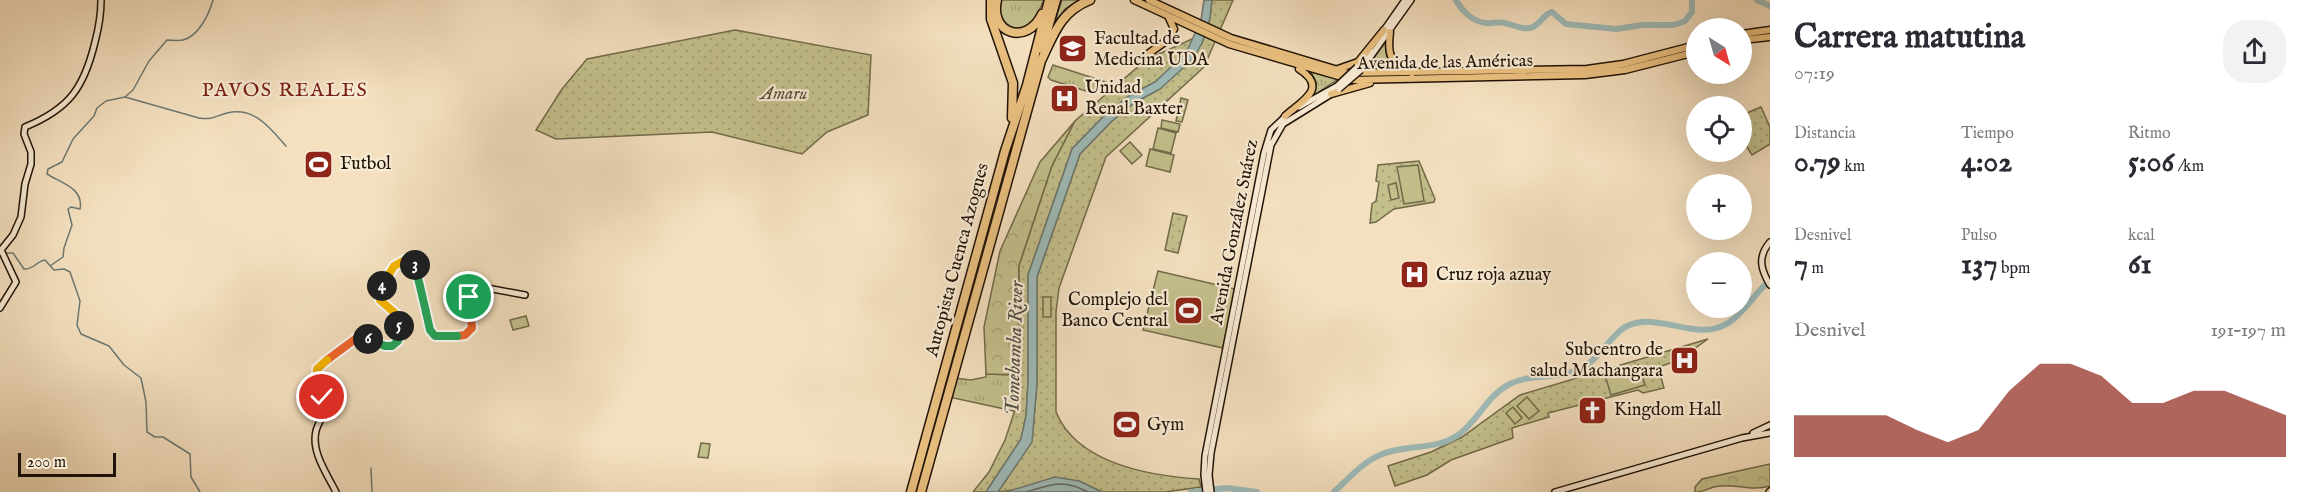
<!DOCTYPE html>
<html lang="es">
<meta charset="utf-8">
<style>
:root{--surface:#fff;--page:#f2f2f3;--text:#2b2b33;--muted:#7c7c81;--accent:#8f2418}
body{margin:0;font-family:"IM FELL English",serif;background:var(--page);color:var(--text);height:100vh;display:flex;flex-direction:column;font-size:22px;white-space:nowrap}
*{box-sizing:border-box;margin:0}
p{font-size:20px;color:var(--muted)}
.icon{flex:none;width:33px;height:33px;fill:none;stroke:currentColor;stroke-width:2;stroke-linecap:round;stroke-linejoin:round}
.map{position:relative;flex:1;overflow:hidden}
.panel{display:flex;flex-direction:column;background:var(--surface);width:540px}
.panel>*{flex:none}
.needle{width:39px;rotate:143deg}
.buttons{position:absolute;left:1686px;top:18px;display:grid;gap:12px}
.buttons a{display:grid;place-items:center;width:66px;height:66px;border-radius:50%;background:var(--surface);box-shadow:0 6px 24px #0002;font-size:30px}
.scale{position:absolute;left:18px;bottom:15px;width:98px;box-sizing:border-box;padding-left:6px;border:3px solid #201307;border-top:0;font-size:16px;line-height:21px;white-space:nowrap;color:#201307;-webkit-text-stroke:4px #f8ebd5;paint-order:stroke}
.pin{position:absolute;display:grid;place-items:center;width:51px;height:51px;color:#fff;margin:-26px;border:3px solid #fff;border-radius:50%;box-shadow:0 2px 6px #0007}
.km{position:absolute;width:30px;height:30px;margin:-15px;border-radius:50%;background:#222;color:#fff;font-size:16px;line-height:30px;text-align:center}
.round{display:grid;place-items:center;flex:none;width:63px;height:63px;border-radius:24px;background:var(--page)}
.headline{display:flex;align-items:center;justify-content:space-between;height:102px;padding:0 24px}
h1{font-size:33px;font-weight:800;line-height:45px}
.figures{display:grid;grid-template-columns:repeat(3,1fr);gap:9px;height:102px;padding:6px 24px}
.figures div{display:grid;align-content:center}
.figures b{font-size:30px;font-weight:800}
.figures small{font-size:16px;font-weight:400}
.figures p{font-size:16px}
.chart{height:168px;padding:12px 24px}
.chart p{display:flex;justify-content:space-between}
.chart svg{width:100%;height:108px;margin-top:6px;fill:var(--accent);opacity:.7}
main{display:flex;flex:1;min-height:0}
.map>svg:first-child{display:block}
</style>
<main>
<div class="map">
<svg width="1770" height="492" viewBox="0 0 1770 492">
<defs>
<pattern id="grass-tufts" width="24" height="20" patternUnits="userSpaceOnUse" patternTransform="scale(1.5)"><rect width="24" height="20" fill="#c3c08c"/><path d="M3 7l-1-3M5 7V3M7 7l1-3M15 17l-1-3M17 17v-4M19 17l1-3" fill="none" stroke="#a7a477"/></pattern>
<pattern id="forest-crowns" width="20" height="18" patternUnits="userSpaceOnUse" patternTransform="scale(1.5)"><rect width="20" height="18" fill="#c3c08c"/><path d="M2 6a3 3 0 1 1 6 0M12 15a3 3 0 1 1 6 0" fill="none" stroke="#a7a477"/></pattern>
<pattern id="park-dots" width="8" height="8" patternUnits="userSpaceOnUse" patternTransform="scale(1.5)"><rect width="8" height="8" fill="#c3c08c"/><path d="M2 2h.1M6 6h.1" fill="none" stroke="#a7a477" stroke-width="1.8" stroke-linecap="round"/></pattern>
</defs>
<rect width="100%" height="100%" fill="#f4e0bf"/>
<filter id="stains"><feTurbulence type="fractalNoise" baseFrequency=".00333" numOctaves="4"/><feColorMatrix values="0 0 0 0 .2 0 0 0 0 .09 0 0 0 0 .02 0 0 0 .5 -.17"/></filter>
<radialGradient id="worn" r=".72"><stop offset=".6" stop-color="#630" stop-opacity="0"/><stop offset="1" stop-color="#630" stop-opacity=".3"/></radialGradient>
<path fill="url(#grass-tufts)" stroke="#726a4a" stroke-width="1.5" d="M999 0H1044L1033 23 1017 30 1002 22 998 6Z
M1062 0H1079L1065 9 1055 22Z
M1386 42C1385 55 1388 63 1400 69L1363 72Z
M1053 65 1106 82V83L1095 94 1051 80 1048 77Z
M1311 72 1338 79 1308 99C1316 89 1317 83 1311 72Z
M986 374 1018 375 1014 411 949 397 954 378 971 380 986 377Z"/>
<path fill="url(#forest-crowns)" stroke="#726a4a" stroke-width="1.5" d="M1075 121 1052 166 1019 266 1018 375 986 374 984 327 1000 251 1040 162Z
M1770 464V486C1750 492 1732 482 1714 487 1707 489 1703 492 1695 492V487L1702 479Z"/>
<path fill="url(#park-dots)" stroke="#726a4a" stroke-width="1.5" d="M1212 0H1233L1204 67 1106 157 1059 288 1056 312V412C1077 464 1151 476 1199 479L1201 487 1165 492H1102L1079 481 998 492 1032 441 1037 383V277L1080 154 1112 121 1134 103 1160 89 1202 43 1210 18Z
M735 30 871 55 868 115 827 132 802 154 712 132 556 139 536 130 562 89 587 59Z
M1194 38 1186 53 1176 63 1155 82 1129 96 1106 114 1072 149 1028 275V383L1026 416 1021 439 986 492H973L989 472 1005 440 1016 407 1020 357 1019 266 1052 166 1075 121 1146 60Z
M1761 107 1770 127V144L1752 155 1742 139V115Z
M1419 161 1435 199 1434 202 1394 209 1376 222 1370 223 1372 204 1376 201 1379 182 1376 181 1378 165Z
M1173 213 1187 216 1178 253 1165 250Z
M1708 339 1677 361 1658 367 1664 388 1643 393 1638 390 1548 413 1549 417 1512 428 1513 438 1451 460 1427 475 1395 486 1388 466 1431 452 1462 437 1520 395Z"/>
<path fill="#c3c08c" stroke="#726a4a" stroke-width="1.5" d="M1181 98 1188 100 1182 122 1176 121Z
M1162 120 1180 124 1178 132 1161 128Z
M1158 128 1176 133 1171 153 1153 149Z
M1130 142 1142 155 1132 164 1120 151Z
M1150 149 1174 155 1170 172 1146 166Z
M1418 165 1424 201 1404 204 1397 167Z
M1396 183 1399 198 1391 200 1388 185Z
M1158 271 1235 289 1223 348 1143 330Z
M1043 297H1051V317H1043Z
M526 316 529 326 513 330 510 320Z
M1639 365 1645 385 1611 395 1605 375Z
M1527 397 1539 411 1529 419 1517 406Z
M1513 407 1522 418 1515 424 1506 413Z
M701 443 710 444 708 458 698 457Z"/>
<path fill="#9ebbb9" stroke="#6c7872" stroke-width="1.5" d="M1204 0H1212L1210 18 1202 43 1193 59 1160 89 1134 103 1112 121 1080 154 1037 277V383L1032 442 998 492H986L1021 439 1026 416 1028 383V275L1072 149 1106 114 1129 96 1155 82 1186 53 1201 20Z
M1055 477 1079 481 1102 492H1006Z"/>
<g fill="none" stroke-linecap="round" stroke-linejoin="round">
<path stroke="#5f6760" stroke-width="1.5" d="M1026 492C1052 484 1063 479 1088 492"/>
<path stroke="#6c7872" stroke-width="1.5" d="M125 97 199 118C214 120 215 116 227 113 254 106 270 128 286 146
M5 253H13L24 269C33 270 37 261 45 260L54 270 64 269 70 272 80 301 77 325 81 334 109 346 124 365 141 378 146 402 147 432 155 437H163L190 454 191 477 200 492
M50 266 63 257 64 248 72 225 68 209 71 207 80 209C84 188 61 183 47 174L48 169 62 162 73 139 94 116 97 108 106 101 125 97 133 90 149 61 167 40C172 40 179 41 183 40 199 36 209 14 213 0
M371 468 372 492"/>
<path stroke="#9ebbb9" stroke-width="6" d="M1456 0C1462 11 1473 22 1486 23 1492 24 1498 21 1505 23 1514 25 1524 31 1533 27 1541 23 1544 14 1552 12L1566 24 1616 29 1643 25H1674L1685 21 1692 12V0
M1757 0 1770 6
M1191 492 1227 488 1257 492
M1334 492C1347 480 1363 462 1380 455 1406 443 1439 452 1462 432 1480 417 1488 395 1510 384 1532 373 1558 380 1580 369 1599 360 1612 333 1627 326 1660 311 1697 343 1728 323 1744 313 1752 297 1766 284"/>
<defs>
<path id="secondary" d="M1382 33 1405 0
M1357 67 1371 51
M1361 70 1411 0
M1299 107 1337 86
M1770 242C1757 257 1761 270 1770 285
M0 308 16 282 1 250 13 235 21 217 25 184 31 164V152L24 134 25 127C69 109 84 88 95 42 99 27 101 15 101 0
M1753 433 1770 425
M336 492C327 474 311 452 316 431 318 422 326 414 325 405 323 393 313 380 317 368 318 366 352 341 358 337 371 338 384 352 396 344L399 331 398 318 381 303 379 297C382 282 392 263 407 259L415 264 430 330 435 336 439 338 465 335 470 331 472 323 469 294 473 288H487L525 295
M1206 492 1204 475 1205 456 1264 153 1271 130 1288 114
M1211 492 1209 475 1211 453 1271 145 1283 124 1333 93
M1555 492 1742 438 1770 433
M1769 492 1770 491"/>
<path id="primary" d="M1134 0 1229 44 1352 80 1585 75 1625 70 1696 52
M1149 0 1231 38 1348 73 1587 69 1623 64 1696 45
M1390 32C1387 57 1390 61 1412 73
M1742 34 1770 30
M1742 40 1770 37
M1138 61 1169 39 1174 29 1169 18
M1338 69 1358 62 1384 30
M1331 94 1370 83
M1285 116C1302 101 1329 88 1299 69"/>
<path id="highway" d="M991 0V19L1013 83 1012 118
M997 0C989 34 1027 46 1042 14
M1042 49 1056 0
M911 492 1005 151 1027 85 1049 0
M921 492 1041 61C1054 34 1060 12 1090 0"/>
</defs>
<use href="#secondary" stroke="#201307" stroke-width="8"/>
<use href="#primary" stroke="#201307" stroke-width="9"/>
<use href="#highway" stroke="#201307" stroke-width="11"/>
<use href="#secondary" stroke="#f8ebd5" stroke-width="5"/>
<use href="#primary" stroke="#eac080" stroke-width="6"/>
<use href="#highway" stroke="#eac080" stroke-width="8"/>
<defs>
<path id="secondary-bridge" d="M1337 86 1357 67
M1339 89 1361 70"/>
</defs>
<use href="#secondary-bridge" stroke="#201307" stroke-width="8" stroke-linecap="butt"/>
<use href="#secondary-bridge" stroke="#f8ebd5" stroke-width="5"/>
</g>
<g fill="none" stroke-linecap="round" stroke-linejoin="round">
<defs>
<path id="split-1" d="M457 336 465 335 472 328 469 297"/>
<path id="split-2" d="M426 312 430 330 435 336H457"/>
<path id="split-3" d="M415 265 426 312"/>
<path id="split-4" d="M382 286 394 266 407 259 415 265"/>
<path id="split-5" d="M382 286 380 300 397 315 399 326"/>
<path id="split-6" d="M368 339 385 346H392L398 341 399 326"/>
<path id="split-7" d="M327 360 358 337 368 339"/>
<path id="split-8" d="M322 397 317 382V369L327 360"/>
</defs>
<use href="#split-1" stroke="#fff" stroke-width="12"/>
<use href="#split-2" stroke="#fff" stroke-width="12"/>
<use href="#split-3" stroke="#fff" stroke-width="12"/>
<use href="#split-4" stroke="#fff" stroke-width="12"/>
<use href="#split-5" stroke="#fff" stroke-width="12"/>
<use href="#split-6" stroke="#fff" stroke-width="12"/>
<use href="#split-7" stroke="#fff" stroke-width="12"/>
<use href="#split-8" stroke="#fff" stroke-width="12"/>
<use href="#split-1" stroke="#f0652b" stroke-width="8"/>
<use href="#split-2" stroke="#22a559" stroke-width="8"/>
<use href="#split-3" stroke="#22a559" stroke-width="8"/>
<use href="#split-4" stroke="#f5b400" stroke-width="8"/>
<use href="#split-5" stroke="#f5b400" stroke-width="8"/>
<use href="#split-6" stroke="#22a559" stroke-width="8"/>
<use href="#split-7" stroke="#f0652b" stroke-width="8"/>
<use href="#split-8" stroke="#f5b400" stroke-width="8"/>
</g>
<defs>
<symbol id="university-square" viewBox="-11 -11 22 22"><rect x="-9" y="-9" width="18" height="18" rx="4" fill="#8f2418" stroke="#f8ebd5"/><path d="M0-5L7-2L0 1L-7-2ZM-4 1L0 2.5L4 1V4Q0 6-4 4Z" fill="#fff"/></symbol>
<symbol id="hospital-square" viewBox="-11 -11 22 22"><rect x="-9" y="-9" width="18" height="18" rx="4" fill="#8f2418" stroke="#f8ebd5"/><path d="M-5-5h3v3.5h4V-5h3V5h-3V1.5h-4V5h-3Z" fill="#fff"/></symbol>
<symbol id="stadium-square" viewBox="-11 -11 22 22"><rect x="-9" y="-9" width="18" height="18" rx="4" fill="#8f2418" stroke="#f8ebd5"/><path d="M0-5a6.5 5 0 1 0 0 10a6.5 5 0 1 0 0-10ZM-3.5-1.8h7v3.6h-7Z" fill="#fff"/></symbol>
<symbol id="church-square" viewBox="-11 -11 22 22"><rect x="-9" y="-9" width="18" height="18" rx="4" fill="#8f2418" stroke="#f8ebd5"/><path d="M-1.2-6h2.4v3.5h3.3v2.4h-3.3V6h-2.4V-.1h-3.3v-2.4h3.3Z" fill="#fff"/></symbol>
</defs>
<g fill-rule="evenodd">
<use href="#university-square" x="1056" y="32" width="33" height="33"/>
<use href="#hospital-square" x="1048" y="82" width="33" height="33"/>
<use href="#stadium-square" x="302" y="148" width="33" height="33"/>
<use href="#hospital-square" x="1398" y="258" width="33" height="33"/>
<use href="#stadium-square" x="1172" y="294" width="33" height="33"/>
<use href="#hospital-square" x="1668" y="344" width="33" height="33"/>
<use href="#church-square" x="1576" y="394" width="33" height="33"/>
<use href="#stadium-square" x="1110" y="408" width="33" height="33"/>
</g>
<g text-anchor="middle" dominant-baseline="central" stroke-width="4.5" stroke-linejoin="round" paint-order="stroke">
<g font-size="18" fill="#201307" stroke="#f8ebd5" text-anchor="start">
<text x="1094" y="39">Facultad de<tspan x="1094" dy="21">Medicina UDA</tspan></text>
<text x="1085" y="88">Unidad<tspan x="1085" dy="21">Renal Baxter</tspan></text>
<text x="340" y="164">Futbol</text>
<text x="1436" y="275">Cruz roja azuay</text>
<text x="1168" y="300" text-anchor="end">Complejo del<tspan x="1168" dy="21">Banco Central</tspan></text>
<text x="1663" y="350" text-anchor="end">Subcentro de<tspan x="1663" dy="21">salud Machangara</tspan></text>
<text x="1614" y="410">Kingdom Hall</text>
<text x="1147" y="425">Gym</text>
</g>
<g font-size="18" fill="#201307" stroke="#f8ebd5">
<text transform="translate(1445 63) rotate(-1)">Avenida de las Américas</text>
<text transform="translate(1235 232) rotate(-79)">Avenida González Suárez</text>
<text transform="translate(958 260) rotate(-75)">Autopista Cuenca Azogues</text>
</g>
<g font-size="18" font-style="italic" fill="#595036" stroke="#f8ebd5">
<text x="784" y="94">Amaru</text>
</g>
<g font-size="20" letter-spacing="1.5" fill="#7a1f14" stroke="#f8ebd5">
<text x="285" y="90">PAVOS REALES</text>
</g>
<g font-size="20" font-style="italic" fill="#4c4e45" stroke="#f8ebd5">
<text transform="translate(1015 348) rotate(-88)">Tomebamba River</text>
</g>
</g>
<rect width="100%" height="100%" filter="url(#stains)"/>
<rect width="100%" height="100%" fill="url(#worn)"/>
</svg>
<div class="buttons">
<a><svg class="needle" viewBox="-14 -14 28 28"><path d="M0-13l5 13h-10z" fill="#e53935"/><path d="M0 13l5-13h-10z" fill="#7c7c81"/></svg></a>
<a><svg class="icon" aria-label="locate" viewBox="0 0 24 24"><circle cx="12" cy="12" r="6"/><path d="M12 2v4M12 18v4M2 12h4M18 12h4"/></svg></a>
<a>+</a>
<a>−</a>
</div>
<div class="scale">200 m</div>
<div class="pin" style="left:469px;top:297px;background:#1e9e55"><svg class="icon" aria-label="arrive" viewBox="0 0 24 24"><path d="M6 21V4h12l-3 4 3 4H6"/></svg></div>
<div class="pin" style="left:322px;top:397px;background:#d93025"><svg class="icon" aria-label="check" viewBox="0 0 24 24"><path d="M5 12l5 5 9-10"/></svg></div>
<b class="km" style="left:415px;top:265px">3</b>
<b class="km" style="left:382px;top:286px">4</b>
<b class="km" style="left:399px;top:326px">5</b>
<b class="km" style="left:368px;top:339px">6</b>
</div>
<section class="panel">
<div class="headline"><div><h1>Carrera matutina</h1><p>07:19</p></div><a class="round"><svg class="icon" aria-label="share" viewBox="0 0 24 24"><path d="M12 15V3M7 8l5-5 5 5M5 13v7h14v-7"/></svg></a></div>
<div class="figures">
<div><p>Distancia</p><b>0.79<small> km</small></b></div>
<div><p>Tiempo</p><b>4:02</b></div>
<div><p>Ritmo</p><b>5:06<small> /km</small></b></div>
</div>
<div class="figures">
<div><p>Desnivel</p><b>7<small> m</small></b></div>
<div><p>Pulso</p><b>137<small> bpm</small></b></div>
<div><p>kcal</p><b>61</b></div>
</div>
<div class="chart"><p><span>Desnivel</span>191–197 m</p>
<svg viewBox="0 0 160 44" preserveAspectRatio="none"><path d="M0 44V27L10 27L20 27L30 27L40 33L50 38L60 33L70 17L80 6L90 6L100 11L110 22L120 22L130 17L140 17L150 22L160 27V44z"/></svg>
</div>
</section>
</main>
